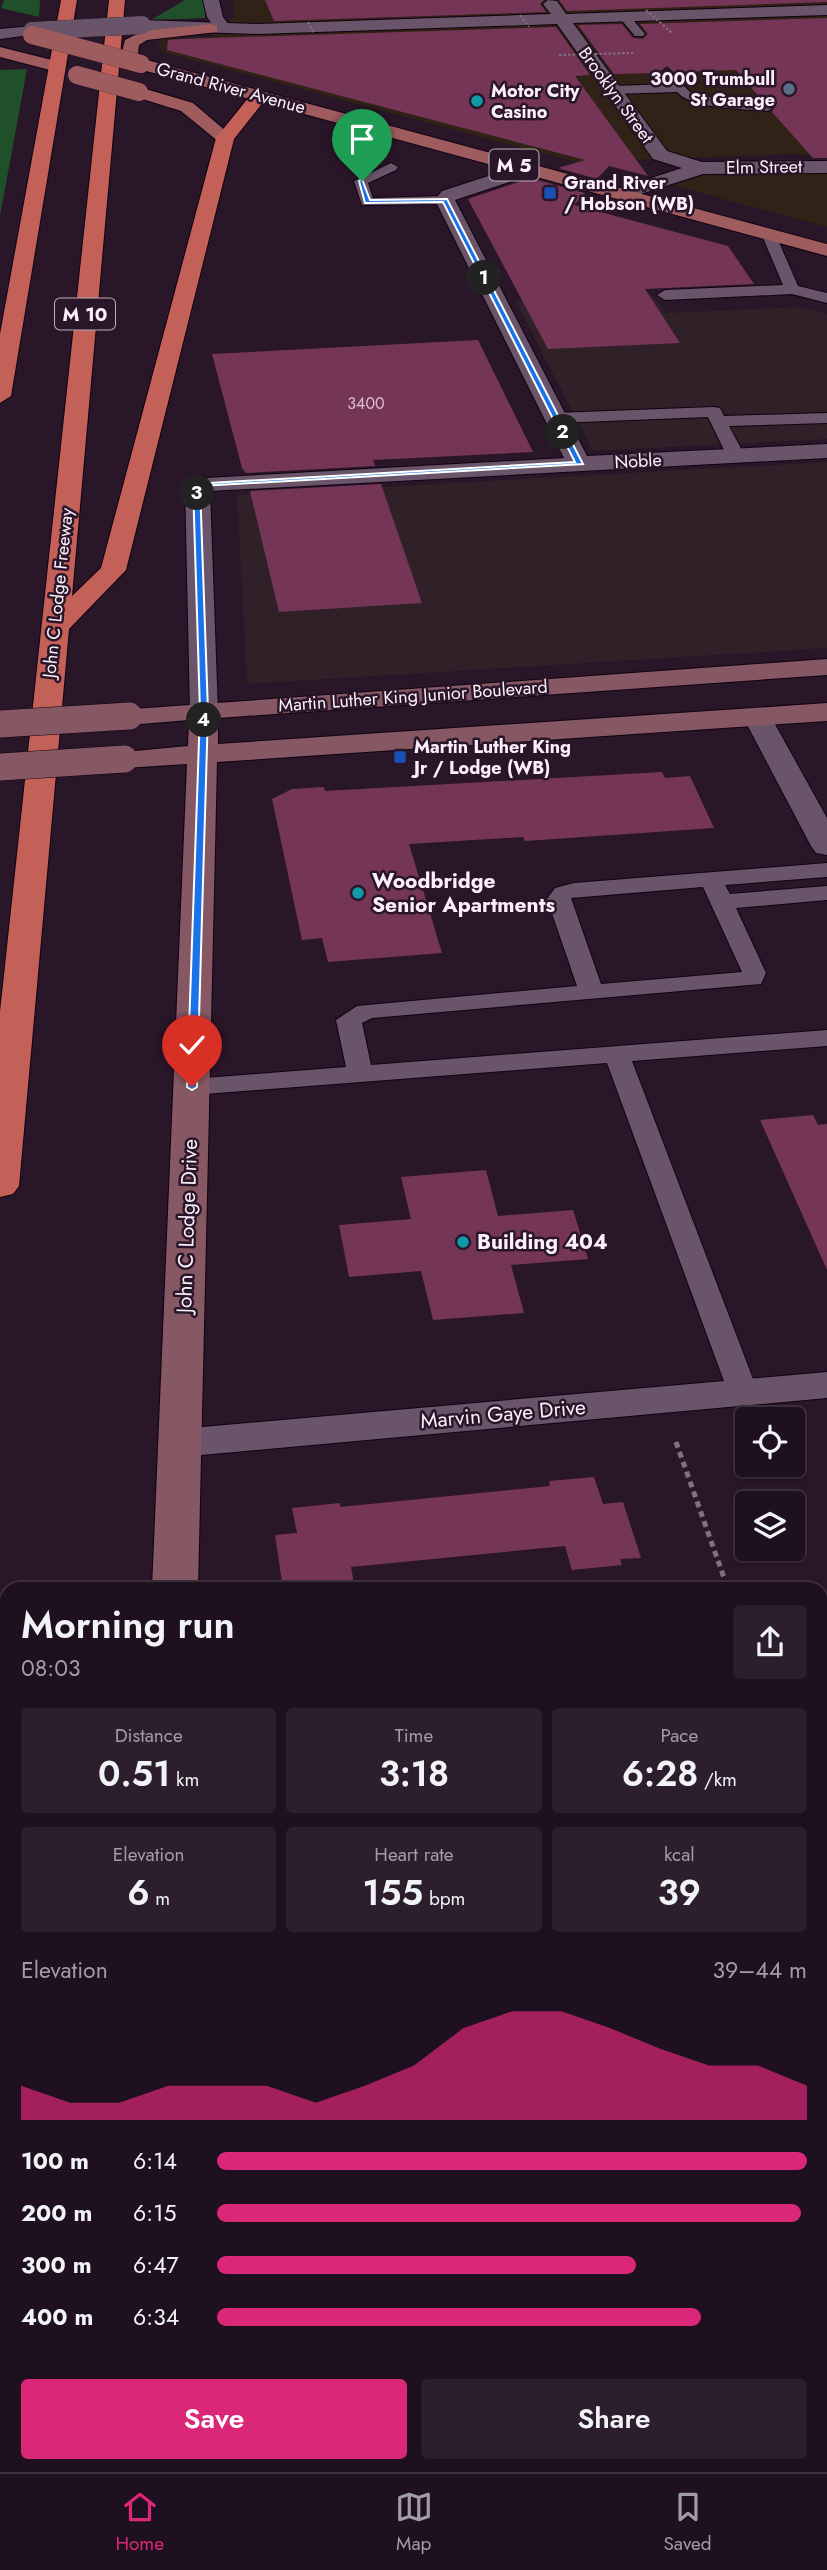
<!DOCTYPE html>
<meta charset="utf-8">
<style>
:root{--surface:#1f101f;--page:#2c1e2c;--text:#f1f3f6;--muted:#a19da4;--line:#3c303d;--accent:#db2777}
body{margin:0;font-family:Jost,sans-serif;background:var(--page);color:var(--text);height:100vh;display:flex;flex-direction:column;font-size:26px;white-space:nowrap}
*{box-sizing:border-box;margin:0}
p{font-size:23px;color:var(--muted)}
.icon{flex:none;width:38px;height:38px;fill:none;stroke:currentColor;stroke-width:2;stroke-linecap:round;stroke-linejoin:round}
.map{position:relative;flex:1;overflow:hidden}
.details{position:absolute;left:0px;top:1582px;width:828px;height:891px;display:flex;flex-direction:column;background:var(--surface);border-radius:21px 21px 0 0;box-shadow:0 2px 5px #0004,0 0 0 2px var(--line)}
.details>*{flex:none}
.buttons{position:absolute;left:735px;top:1407px;display:grid;gap:14px}
.buttons a{display:grid;place-items:center;width:70px;height:70px;border-radius:7px;background:var(--surface);box-shadow:0 2px 5px #0004,0 0 0 2px var(--line);font-size:35px}
.pin{position:absolute;display:grid;place-items:center;width:60px;height:60px;color:#fff;margin:-72px -30px;border-radius:50% 50% 50% 0;rotate:-45deg;box-shadow:0 0 7px #0007}
.pin .icon{rotate:45deg}
.km{position:absolute;width:35px;height:35px;margin:-18px;border-radius:50%;background:#222;color:#fff;font-size:19px;line-height:35px;text-align:center}
.round{display:grid;place-items:center;flex:none;width:74px;height:74px;border-radius:7px;background:var(--page)}
.overview{display:flex;align-items:center;justify-content:space-between;height:119px;padding:0 21px}
h1{font-size:38px;font-weight:600;line-height:52px}
.figures{display:grid;grid-template-columns:repeat(3,1fr);gap:10px;height:119px;padding:7px 21px}
.figures div{display:grid;align-content:center;border-radius:7px;background:var(--page);text-align:center}
.figures b{font-size:35px;font-weight:600}
.figures small{font-size:19px;font-weight:400}
.figures p{font-size:19px}
.chart{height:196px;padding:14px 21px}
.chart p{display:flex;justify-content:space-between}
.chart svg{width:100%;height:126px;margin-top:7px;fill:var(--accent);opacity:.7}
.primary-button{display:flex;gap:14px;margin-top:auto;padding:14px 21px}
.primary-button a{flex:1;height:80px;border-radius:7px;background:var(--accent);color:#fff;font-size:28px;font-weight:600;line-height:80px;text-align:center}
.primary-button a+a{background:var(--page);color:var(--text)}
ul{padding:0 21px;list-style:none;font-size:23px}
li{display:grid;grid-template-columns:112px 84px 1fr;align-items:center;height:52px}
li i{height:18px;border-radius:9px;background:var(--accent)}
.menu{display:flex;justify-content:space-around;align-items:center;height:98px;border-top:2px solid var(--line);background:var(--surface);font-size:19px;color:var(--muted)}
.menu a{display:grid;justify-items:center;gap:4px}
.menu .active{color:var(--accent)}
.map>svg:first-child{display:block}
</style>
<div class="map">
<svg width="827" height="2472" viewBox="0 0 827 2472">
<rect width="100%" height="100%" fill="#291629"/>
<path fill="#302216" d="M233 0H827V156L796 154 575 162 163 52 159 46 160 39 211 37 234 17Z
M827 171V227L672 185 709 173Z"/>
<path fill="#302028" d="M652 295 665 313 802 307 827 314V439L593 451 516 302Z
M827 462V648L247 684 237 495Z"/>
<path fill="#20502a" d="M4 0H40L39 17 1 8Z
M185 0H202L205 4V18L151 20Z
M27 69 0 216V70Z"/>
<path fill="#753557" d="M265 0H544L540 4 546 12 274 21Z
M559 0H827V2L567 11Z
M827 18V158H813L772 112 775 105 762 100 736 70 674 72 667 66 658 73 614 74 578 25 622 24 633 38 643 39 648 34 640 24Z
M556 27 590 75 575 76 648 176 609 166 597 179 558 168 585 160 167 50 168 40 180 39Z
M530 178 585 193 574 205 728 246 754 284 645 289 680 343 548 349 468 199Z
M478 340 533 452 373 460 375 466 246 473 242 468 212 354Z
M381 484 422 603 279 612 250 491Z
M662 772 665 778 690 776 714 828 525 841 523 837 409 844 442 953 328 962 322 938 302 940 272 799 292 789 324 787 325 791Z
M813 1115 818 1125 827 1124V1270L760 1120Z
M486 1170 498 1216 573 1210 588 1259 511 1265 524 1313 433 1320 421 1271 349 1277 339 1225 411 1219 401 1177Z
M594 1477 603 1504 623 1502 641 1558 620 1559 622 1565 572 1570 565 1546 351 1567 355 1589H283L275 1535 297 1533 292 1508 340 1503V1507L550 1486 549 1481Z"/>
<g fill="none" stroke-linecap="round" stroke-linejoin="round">
<defs>
<path id="service" d="M621 15H629L645 34 643 36H635L619 17Z
M667 69 690 92 723 100 768 103 774 107 768 111C745 109 691 109 677 92L613 94 607 90 613 86 670 84 661 73Z
M391 163 398 167 396 170 368 183 373 198 445 196 452 200 445 204 362 205 354 181Z
M768 229 775 233 798 286 827 293V303L792 294 665 300 657 295 665 290 783 285 761 233Z
M714 407 720 408 724 416 827 413V423L729 426 745 456 736 461 727 456 708 417 556 423 548 418 556 413Z
M827 863V877L725 885 730 894 827 886V900L736 908 766 973 761 984 372 1018 362 1023 371 1065 827 1030V1046L632 1061 758 1392 754 1399 743 1402 732 1399 728 1392 607 1063 192 1095 183 1093 179 1087 183 1081 192 1079 346 1067 336 1020 357 1006 577 986 547 899 555 888 574 883ZM703 887 742 972 601 984 571 898Z
M821 1765 827 1766V1794L821 1792Z
M827 2003V2035L821 2036V2004Z"/>
<path id="minor" d="M548 0 557 1 566 14 827 5V15L573 23 667 151 702 162 827 161V173L703 174 628 198H614L611 194 614 190 682 168 653 159 557 24 258 34 142 30 134 25 142 20 258 24 551 14 543 4Z
M32 26 38 28V34L0 39V29Z
M529 163 538 169 536 173 455 200 587 456 827 444V458L210 491 218 712 214 718 204 721 194 718 190 712 185 484 188 479 564 458 435 200 442 191Z
M757 708 767 711 771 717 827 818V855L816 853 811 846 743 717 747 711Z
M827 1372V1398L180 1457 165 1453 159 1443 165 1433 180 1429Z
M827 2402V2460L821 2461V2403Z
M491 2466H597L594 2472H488Z"/>
<path id="tertiary" d="M203 0H219L223 17 232 29 230 32H218L207 17Z"/>
<path id="secondary" d="M827 659V675L218 718V744L827 703V721L217 762 198 1589H152L187 764 124 768 114 765 109 759 114 753 188 746 189 720 129 725 119 722 115 716 119 710Z
M141 2466H203L204 2472H142Z"/>
<path id="primary" d="M211 24 217 26V32L147 40 139 45 138 53 147 60 827 244V256L135 68 121 55 125 40 143 31Z
M0 47 56 61 58 65 50 70 0 57Z
M139 87 193 103 234 138 231 142H219L181 111 133 96 130 92Z"/>
<path id="motorway" d="M61 0H77L11 396 0 403V334Z
M109 0H125L72 596 101 568 216 138 253 92 259 91 268 96 234 139 126 570 69 629 19 1186 13 1194 0 1197V1012Z"/>
</defs>
<use href="#service" stroke="#110311" stroke-width="2"/>
<use href="#minor" stroke="#110311" stroke-width="2"/>
<use href="#tertiary" stroke="#110311" stroke-width="2"/>
<use href="#secondary" stroke="#110311" stroke-width="2"/>
<use href="#primary" stroke="#110311" stroke-width="2"/>
<use href="#motorway" stroke="#110311" stroke-width="2"/>
<path stroke="#817080" stroke-width="5" stroke-dasharray="6 4.5" stroke-linecap="butt" d="M676 1442 728 1589
M821 1716 827 1720"/>
<path stroke="#817080" stroke-width="6" stroke-dasharray="8 5" stroke-linecap="butt" d="M821 1925 827 1924"/>
<use href="#service" fill="#6a5469" fill-rule="evenodd"/>
<use href="#minor" fill="#6a5469" fill-rule="evenodd"/>
<use href="#tertiary" fill="#6a5469" fill-rule="evenodd"/>
<use href="#secondary" fill="#855864" fill-rule="evenodd"/>
<use href="#primary" fill="#9f5c5f" fill-rule="evenodd"/>
<use href="#motorway" fill="#c36159" fill-rule="evenodd"/>
<defs>
<path id="minor-bridge" d="M32 31 142 25"/>
<path id="secondary-bridge" d="M0 724 129 716
M0 767 124 759"/>
<path id="primary-bridge" d="M32 35 141 64
M77 75 139 92"/>
</defs>
<use href="#minor-bridge" stroke="#110311" stroke-width="18" stroke-linecap="butt"/>
<use href="#secondary-bridge" stroke="#110311" stroke-width="28" stroke-linecap="butt"/>
<use href="#primary-bridge" stroke="#110311" stroke-width="18" stroke-linecap="butt"/>
<path stroke="#817080" stroke-width="2" stroke-dasharray="2.5 2" stroke-linecap="butt" d="M646 10 672 33
M520 15 529 27
M308 22 314 34
M559 55 633 53"/>
<use href="#minor-bridge" stroke="#6a5469" stroke-width="18"/>
<use href="#secondary-bridge" stroke="#855864" stroke-width="27"/>
<use href="#primary-bridge" stroke="#9f5c5f" stroke-width="18"/>
</g>
<path fill="#1a73e8" stroke="#fff" stroke-width="2" d="M362 179 370 200 447 199 583 464 200 486 208 712 197 1087 192 1090 187 1087 200 712 193 484 575 462 443 202 365 203 359 181Z"/>
<circle fill="#5c6f8a" stroke="#291629" stroke-width="2.5" cx="789" cy="89" r="7"/>
<g fill="#0f9aa8" stroke="#291629" stroke-width="2.5">
<circle cx="477" cy="101" r="7"/>
<circle cx="358" cy="893" r="7"/>
<circle cx="463" cy="1242" r="7"/>
</g>
<g fill="#1a4fb4" stroke="#291629" stroke-width="2.5">
<rect x="543" y="186" width="14" height="14" rx="3.5"/>
<rect x="393" y="750" width="14" height="14" rx="3.5"/>
</g>
<g text-anchor="middle" dominant-baseline="central" stroke-width="5" stroke-linejoin="round" paint-order="stroke">
<g font-size="16" fill="#dac0d2">
<text x="366" y="403">3400</text>
</g>
<g font-size="18" font-weight="bold" fill="#fceffb" stroke="#291629" text-anchor="start">
<text x="775" y="79" text-anchor="end">3000 Trumbull<tspan x="775" dy="21">St Garage</tspan></text>
<text x="491" y="91">Motor City<tspan x="491" dy="21">Casino</tspan></text>
<text x="564" y="183">Grand River<tspan x="564" dy="21">/ Hobson (WB)</tspan></text>
<text x="414" y="747">Martin Luther King<tspan x="414" dy="21">Jr / Lodge (WB)</tspan></text>
</g>
<g font-size="18" fill="#fceffb" stroke="#291629">
<text transform="translate(231 88) rotate(15)">Grand River Avenue</text>
<text transform="translate(616 95) rotate(54)">Brooklyn Street</text>
<text transform="translate(764 167) rotate(-1)">Elm Street</text>
<text transform="translate(638 461) rotate(-3)">Noble</text>
<text transform="translate(58 593) rotate(-84)">John C Lodge Freeway</text>
<text transform="translate(413 696) rotate(-4)">Martin Luther King Junior Boulevard</text>
</g>
<g fill="#291629" stroke="#bdaebc" stroke-width="2">
<rect x="489.5" y="149.5" width="49" height="31" rx="5"/>
<rect x="55" y="298.5" width="60" height="31" rx="5"/>
</g>
<g font-size="19" font-weight="bold" fill="#fceffb">
<text x="514" y="165">M 5</text>
<text x="85" y="314">M 10</text>
</g>
<g font-size="21" font-weight="bold" fill="#fceffb" stroke="#291629" text-anchor="start">
<text x="372" y="881">Woodbridge<tspan x="372" dy="24">Senior Apartments</tspan></text>
<text x="477" y="1242">Building 404</text>
</g>
<g font-size="21" fill="#fceffb" stroke="#291629">
<text transform="translate(187 1226) rotate(-88)">John C Lodge Drive</text>
<text transform="translate(503 1414) rotate(-5)">Marvin Gaye Drive</text>
</g>
</g>
</svg>
<div class="buttons">
<a><svg class="icon" aria-label="locate" viewBox="0 0 24 24"><circle cx="12" cy="12" r="6"/><path d="M12 2v4M12 18v4M2 12h4M18 12h4"/></svg></a>
<a><svg class="icon" aria-label="layers" viewBox="0 0 24 24"><path d="M12 4l9 5-9 5-9-5zM3 14l9 5 9-5"/></svg></a>
</div>
<div class="pin" style="left:362px;top:181px;background:#1e9e55"><svg class="icon" aria-label="arrive" viewBox="0 0 24 24"><path d="M6 21V4h12l-3 4 3 4H6"/></svg></div>
<div class="pin" style="left:192px;top:1087px;background:#d93025"><svg class="icon" aria-label="check" viewBox="0 0 24 24"><path d="M5 12l5 5 9-10"/></svg></div>
<b class="km" style="left:484px;top:278px">1</b>
<b class="km" style="left:563px;top:432px">2</b>
<b class="km" style="left:197px;top:493px">3</b>
<b class="km" style="left:204px;top:720px">4</b>
<section class="details">
<div class="overview"><div><h1>Morning run</h1><p>08:03</p></div><a class="round"><svg class="icon" aria-label="share" viewBox="0 0 24 24"><path d="M12 15V3M7 8l5-5 5 5M5 13v7h14v-7"/></svg></a></div>
<div class="figures">
<div><p>Distance</p><b>0.51<small> km</small></b></div>
<div><p>Time</p><b>3:18</b></div>
<div><p>Pace</p><b>6:28<small> /km</small></b></div>
</div>
<div class="figures">
<div><p>Elevation</p><b>6<small> m</small></b></div>
<div><p>Heart rate</p><b>155<small> bpm</small></b></div>
<div><p>kcal</p><b>39</b></div>
</div>
<div class="chart"><p><span>Elevation</span>39–44 m</p>
<svg viewBox="0 0 160 44" preserveAspectRatio="none"><path d="M0 44V32L10 38L20 38L30 32L40 32L50 32L60 38L70 32L80 25L90 12L100 6L110 6L120 12L130 19L140 25L150 25L160 32V44z"/></svg>
</div>
<ul>
<li><b>100 m</b>6:14<i style="width:100%"></i></li>
<li><b>200 m</b>6:15<i style="width:99%"></i></li>
<li><b>300 m</b>6:47<i style="width:71%"></i></li>
<li><b>400 m</b>6:34<i style="width:82%"></i></li>
</ul>
<div class="primary-button"><a>Save</a><a>Share</a></div>
</section>
</div>
<nav class="menu">
<a class="active"><svg class="icon" aria-label="home" viewBox="0 0 24 24"><path d="M3 11l9-7 9 7M6 9v11h12V9"/></svg>Home</a>
<a><svg class="icon" aria-label="map" viewBox="0 0 24 24"><path d="M3 6l6-2 6 2 6-2v14l-6 2-6-2-6 2zM9 4v14M15 6v14"/></svg>Map</a>
<a><svg class="icon" aria-label="saved" viewBox="0 0 24 24"><path d="M7 4h10v16l-5-4-5 4z"/></svg>Saved</a>
</nav>
